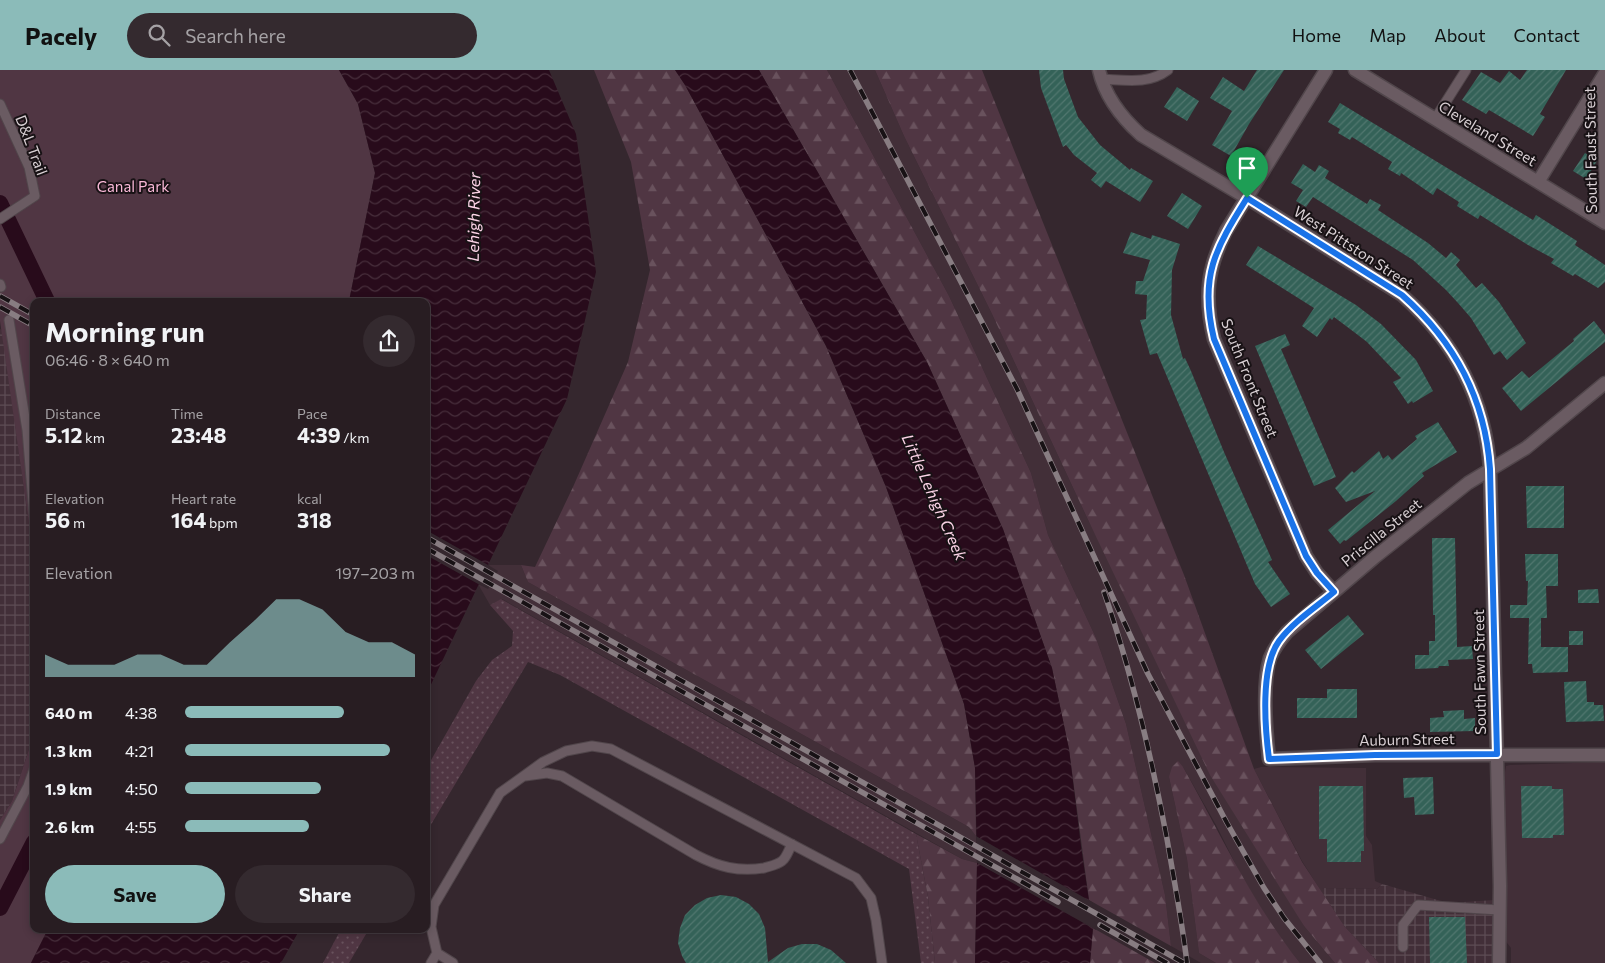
<!DOCTYPE html>
<meta charset="utf-8">
<style>
:root{--surface:#281d22;--page:#342a2f;--text:#f1f3f6;--muted:#a5a2a5;--line:#443b40;--accent:#8bbbb9}
body{margin:0;font-family:Commissioner,sans-serif;background:var(--page);color:var(--text);height:100vh;display:flex;flex-direction:column;font-size:19px;white-space:nowrap}
*{box-sizing:border-box;margin:0}
p{font-size:16px;color:var(--muted)}
.icon{flex:none;width:28px;height:28px;fill:none;stroke:currentColor;stroke-width:2;stroke-linecap:round;stroke-linejoin:round}
.map{position:relative;flex:1;overflow:hidden}
.side{position:absolute;left:30px;top:228px;width:400px;height:635px;display:flex;flex-direction:column;background:var(--surface);border-radius:10px;box-shadow:0 2px 8px #0003,0 0 0 1px var(--line)}
.side>*{flex:none}
.pin{position:absolute;display:grid;place-items:center;width:42px;height:42px;color:#fff;margin:-51px -21px;border-radius:50% 50% 50% 0;rotate:-45deg;box-shadow:0 0 5px #0007}
.pin .icon{rotate:45deg}
.round{display:grid;place-items:center;flex:none;width:52px;height:52px;border-radius:26px;background:var(--page)}
.summary{display:flex;align-items:center;justify-content:space-between;height:85px;padding:0 15px}
h1{font-size:28px;font-weight:700;line-height:38px}
.figures{display:grid;grid-template-columns:repeat(3,1fr);gap:8px;height:85px;padding:5px 15px}
.figures div{display:grid;align-content:center}
.figures b{font-size:21px;font-weight:700}
.figures small{font-size:14px;font-weight:400}
.figures p{font-size:14px}
.chart{height:140px;padding:10px 15px}
.chart p{display:flex;justify-content:space-between}
.chart svg{width:100%;height:90px;margin-top:5px;fill:var(--accent);opacity:.7}
.action{display:flex;gap:10px;margin-top:auto;padding:10px 15px}
.action a{flex:1;height:58px;border-radius:30px;background:var(--accent);color:#111;font-size:20px;font-weight:700;line-height:58px;text-align:center}
.action a+a{background:var(--page);color:var(--text)}
ul{padding:0 15px;list-style:none;font-size:16px}
li{display:grid;grid-template-columns:80px 60px 1fr;align-items:center;height:38px}
li i{height:12px;border-radius:6px;background:var(--accent)}
header{display:flex;align-items:center;gap:30px;box-sizing:border-box;height:70px;padding:0 25px;background:var(--accent);color:#111}
header strong{font-size:24px}
nav{display:flex;gap:28px;margin-inline-start:auto;font-size:18px}
.search{width:350px;height:45px;background:var(--page);display:flex;align-items:center;gap:12px;box-sizing:border-box;padding:0 18px;border-radius:28px;color:var(--muted);font-size:19px}
.map>svg:first-child{display:block}
</style>
<header>
<strong>Pacely</strong>
<div class="search"><svg class="icon" aria-label="search" viewBox="0 0 24 24"><circle cx="10" cy="10" r="6"/><path d="M15 15l6 6"/></svg>Search here</div>
<nav><a>Home</a><a>Map</a><a>About</a><a>Contact</a></nav>
</header>
<div class="map">
<svg width="1605" height="893" viewBox="0 0 1605 893">
<defs>
<pattern id="industrial-grid" width="8" height="8" patternUnits="userSpaceOnUse" patternTransform="scale(1.25)"><rect width="8" height="8" fill="#422f38"/><path d="M0 4h8M4 0v8" fill="none" stroke="#5d4c54"/></pattern>
<pattern id="grass-dots" width="8" height="8" patternUnits="userSpaceOnUse" patternTransform="scale(1.25)"><rect width="8" height="8" fill="#503643"/><path d="M2 2h.1M6 6h.1" fill="none" stroke="#69525d" stroke-width="1.8" stroke-linecap="round"/></pattern>
<pattern id="forest-firs" width="22" height="20" patternUnits="userSpaceOnUse" patternTransform="scale(1.25)"><rect width="22" height="20" fill="#503643"/><path d="M5 1l3.5 6h-7zM16 11l3.5 6h-7z" fill="#69525d"/></pattern>
<pattern id="water-waves" width="16" height="10" patternUnits="userSpaceOnUse" patternTransform="scale(1.25)"><rect width="16" height="10" fill="#280b1b"/><path d="M0 5q4-4 8 0t8 0" fill="none" stroke="#472e3b"/></pattern>
<pattern id="building-hatch" width="6" height="6" patternUnits="userSpaceOnUse" patternTransform="scale(1.25)"><rect width="6" height="6" fill="#346258"/><path d="M-1 1l2-2M0 6l6-6M5 7l2-2" fill="none" stroke="#51776f"/></pattern>
</defs>
<rect width="100%" height="100%" fill="#35272e"/>
<path fill="#422f38" d="M827 0H875L904 66 992 244 1090 454 1304 856 1335 893H1300L1278 866 1242 807 1216 755 1183 697 1169 707 1187 789 1199 883 1216 893H1201L1171 876 1165 825 1126 654 1096 568 1048 465 1031 403 949 226Z
M488 495H521L528 512 969 757 976 766 977 793 962 789 502 529 490 535 478 514 488 519 498 501Z
M1605 692V893H1511V878L1504 869 1505 702 1506 696 1510 695Z
M1261 697 1366 698V766L1372 775 1375 811 1382 814 1377 819 1319 818 1302 791 1254 699Z"/>
<path fill="url(#industrial-grid)" d="M0 259 2 260 34 489V664L12 731 0 750Z
M1382 814 1448 833 1495 830 1493 893H1379L1345 857 1319 818 1377 819Z"/>
<path fill="url(#grass-dots)" d="M501 529 916 764 928 827 935 893H921L909 799 560 605 528 592 426 763V699L476 611 492 590 512 576 513 561 490 535Z
M341 859H369L349 893H323Z"/>
<path fill="url(#forest-firs)" d="M594 0H675L685 15 826 276 886 417 964 634 975 698 976 766 969 757 528 512 521 495 535 497 573 417 628 292 650 200 631 92Z
M759 0H827L949 226 1031 403 1048 465 1096 568 1126 654 1165 825 1171 876 1089 830 1069 679 1052 598 1003 459 927 292Z
M875 0H982L1184 505 1254 699 1302 792 1345 857 1379 893H1335L1304 856 1210 705 1090 454 992 244 904 66Z
M1178 691 1183 697C1220 763 1252 833 1300 893H1216L1199 883 1187 789 1169 707 1172 697Z
M916 764 962 789 977 793 975 893H935L928 827Z
M1093 858 1155 893H1090Z"/>
<path fill="#503643" d="M0 0H339L358 34 375 103 349 231H34V489L0 251Z
M34 664V859H48L31 893H0V750L12 731Z"/>
<path fill="url(#water-waves)" d="M339 0H549L576 64 596 202 567 329 426 625V231H349L375 103 358 34Z
M675 0H759L927 292 1003 459 1052 598 1069 679 1081 776 1093 858 1090 893H975L977 793 975 698 964 634 886 417 826 276 685 15Z
M48 859H300L281 893H31Z"/>
<path fill="#35272e" d="M426 460 490 496 480 515 426 485Z
M976 766 1092 832 1096 860 977 793Z"/>
<g fill="none" stroke-linecap="round" stroke-linejoin="round">
<path stroke="#280b1b" stroke-width="16" d="M0 133 47 231
M0 838 34 772"/>
</g>
<path fill="url(#building-hatch)" d="M1039 0H1063L1064 9 1078 47 1100 75 1130 100 1131 98 1153 111 1140 132 1106 111 1101 118 1091 110 1097 103 1074 85 1066 75 1063 77 1041 18Z
M1257 0H1284L1249 54 1231 86 1212 75 1232 41 1210 28 1223 7 1244 21Z
M1527 0H1566L1540 44 1545 47 1533 66 1489 40 1486 44 1462 30 1481 2 1500 13 1509 1 1520 10Z
M1177 17 1199 31 1187 51 1164 37Z
M1340 33 1533 150 1536 145 1577 171 1575 175 1605 195V212L1598 218 1575 204 1573 206 1551 193 1554 189 1528 175 1480 145 1478 149 1457 136 1459 132 1437 118 1433 125 1401 103 1400 106 1388 99 1392 92 1352 67 1350 70 1338 63 1340 59 1328 52Z
M1585 83 1597 91 1586 109 1573 101Z
M1303 94 1315 102 1319 95 1329 101 1325 108 1367 134 1370 129 1381 135 1378 140 1428 173 1446 188 1451 182 1460 190 1456 195 1476 218 1482 213 1499 232 1526 273 1507 290 1500 281 1494 285 1471 248 1458 233 1446 220 1413 190 1313 127 1306 137 1296 131 1303 120 1291 113Z
M1182 123 1202 136 1188 159 1167 146Z
M1131 162 1151 169 1152 165 1180 174 1172 200 1171 245 1183 289 1185 288 1191 301 1224 382 1272 490 1268 492 1290 524 1271 537 1255 514 1157 283 1150 285 1140 250 1146 249 1147 225 1135 224 1136 211H1143L1150 190 1123 183Z
M1258 176 1356 235 1381 254 1416 290 1433 321 1413 333 1412 331 1408 334 1393 312 1401 308 1367 272 1354 262 1334 247 1332 250 1330 248 1317 267 1302 256 1314 238 1246 195Z
M1594 251 1605 265V272L1521 341 1502 318 1522 301 1529 308 1574 271 1573 269Z
M1285 264 1290 275 1281 279 1336 407 1314 416 1255 276Z
M1438 352 1457 382 1422 403 1424 406 1396 431 1346 471 1344 470 1340 474 1328 460 1375 421 1346 432 1335 418 1352 401 1354 403 1379 381 1383 389 1388 385 1392 390 1417 369 1415 366Z
M1526 416H1564V458H1527Z
M1432 468H1455L1457 577 1472 576 1473 589 1448 590 1449 596H1439L1438 598 1415 599V585H1429V571H1435V545H1433Z
M1525 484H1558V516H1546L1547 548H1541V577H1568V602L1533 603 1532 594H1528L1529 548H1510V535H1527L1528 511H1526Z
M1598 519 1599 533H1578V520Z
M1348 545 1364 564 1321 599 1305 580Z
M1569 561H1583V575H1569Z
M1586 611 1587 632H1594V635H1603L1604 651 1566 652 1564 612Z
M1327 619H1357V648H1297V628H1327Z
M1464 640V649L1475 648V661L1430 662V648L1444 647 1443 641Z
M1433 707 1434 744 1415 745 1414 727 1404 728 1403 708Z
M1319 716H1363L1364 781H1361V792H1327V769H1319Z
M1521 716H1552V719H1563L1564 765H1553V768H1522Z
M721 825 736 827 749 834 759 844 765 858 768 892 788 878 802 874H817L831 880 846 893H686L682 886 678 873 680 858 685 845 695 835 707 828Z
M1429 847H1465L1467 893H1430Z"/>
<g fill="none" stroke-linecap="round" stroke-linejoin="round">
<defs>
<path id="lane" d="M1602 8 1605 153
M1101 9C1125 10 1148 15 1168 0
M0 34 29 97 35 126 0 149
M1435 49 1466 0
M0 214 1 217
M9 250 27 360 34 445
M525 706 547 703 562 706 696 785C719 797 738 802 764 798 770 796 777 795 782 791 787 787 789 779 792 774
M0 769 28 716 34 699
M1403 877V855L1418 835 1499 840
M437 883 453 893
M431 893 437 883 431 857 434 835 500 723 543 692 566 681 592 676 611 679 856 808 871 828 876 850 882 893"/>
<path id="street" d="M1099 0C1105 27 1121 47 1141 65L1247 128 1402 225C1455 272 1485 328 1490 399L1500 816 1499 893
M1326 0 1226 161C1207 199 1204 227 1214 269L1306 486 1317 503 1334 522
M1355 0 1605 153
M1538 112 1605 3
M1605 313 1526 378 1468 413 1375 487 1287 562C1280 570 1274 578 1270 588 1262 614 1266 662 1269 689L1375 685H1605"/>
</defs>
<use href="#lane" stroke="#51464b" stroke-width="11"/>
<use href="#street" stroke="#51464b" stroke-width="15"/>
<use href="#lane" stroke="#6a5b62" stroke-width="9"/>
<use href="#street" stroke="#6a5b62" stroke-width="12"/>
<defs>
<path id="rail" d="M850 0 1017 319 1148 604 1227 753 1264 818 1284 848 1320 893
M0 226 34 245
M0 237 34 256
M426 467 1184 893
M426 478 1058 832
M1104 522C1132 603 1151 685 1167 769 1174 810 1182 851 1187 893
M1100 855 1167 893"/>
</defs>
<use href="#rail" stroke="#887d82" stroke-width="5.5"/>
<use href="#rail" stroke="#181215" stroke-width="4" stroke-dasharray="11" stroke-linecap="butt"/>
</g>
<g fill="none" stroke-linecap="round" stroke-linejoin="round">
<defs>
<path id="route" d="M1247 128 1402 225C1455 272 1485 328 1490 399L1497 684 1375 685 1269 689C1265 658 1260 597 1279 571 1293 552 1316 537 1334 522L1317 503 1306 486 1214 269C1199 207 1215 179 1247 128Z"/>
</defs>
<use href="#route" stroke="#fff" stroke-width="10"/>
<use href="#route" stroke="#1a73e8" stroke-width="6"/>
</g>
<g text-anchor="middle" dominant-baseline="central" stroke-width="4" stroke-linejoin="round" paint-order="stroke">
<g font-size="15" fill="#d9d0d4" stroke="#181215">
<text transform="translate(1488 63) rotate(31)">Cleveland Street</text>
<text transform="translate(32 75) rotate(69)">D&amp;L Trail</text>
<text transform="translate(1590 80) rotate(-91)">South Faust Street</text>
<text transform="translate(1354 177) rotate(33)">West Pittston Street</text>
<text transform="translate(1250 308) rotate(68)">South Front Street</text>
<text transform="translate(1381 462) rotate(-39)">Priscilla Street</text>
<text transform="translate(1479 602) rotate(-91)">South Fawn Street</text>
<text transform="translate(1407 669) rotate(-1)">Auburn Street</text>
</g>
<g font-size="15" fill="#fab9d8" stroke="#181215">
<text x="133" y="116">Canal Park</text>
</g>
<g font-size="16" font-style="italic" fill="#fbd3e6" stroke="#181215">
<text transform="translate(473 147) rotate(-89)">Lehigh River</text>
<text transform="translate(935 427) rotate(66)">Little Lehigh Creek</text>
</g>
</g>
</svg>
<div class="pin" style="left:1247px;top:128px;background:#1e9e55"><svg class="icon" aria-label="arrive" viewBox="0 0 24 24"><path d="M6 21V4h12l-3 4 3 4H6"/></svg></div>
<section class="side">
<div class="summary"><div><h1>Morning run</h1><p>06:46 · 8 × 640 m</p></div><a class="round"><svg class="icon" aria-label="share" viewBox="0 0 24 24"><path d="M12 15V3M7 8l5-5 5 5M5 13v7h14v-7"/></svg></a></div>
<div class="figures">
<div><p>Distance</p><b>5.12<small> km</small></b></div>
<div><p>Time</p><b>23:48</b></div>
<div><p>Pace</p><b>4:39<small> /km</small></b></div>
</div>
<div class="figures">
<div><p>Elevation</p><b>56<small> m</small></b></div>
<div><p>Heart rate</p><b>164<small> bpm</small></b></div>
<div><p>kcal</p><b>318</b></div>
</div>
<div class="chart"><p><span>Elevation</span>197–203 m</p>
<svg viewBox="0 0 160 44" preserveAspectRatio="none"><path d="M0 44V33L10 38L20 38L30 38L40 33L50 33L60 38L70 38L80 27L90 17L100 6L110 6L120 11L130 22L140 27L150 27L160 33V44z"/></svg>
</div>
<ul>
<li><b>640 m</b>4:38<i style="width:69%"></i></li>
<li><b>1.3 km</b>4:21<i style="width:89%"></i></li>
<li><b>1.9 km</b>4:50<i style="width:59%"></i></li>
<li><b>2.6 km</b>4:55<i style="width:54%"></i></li>
</ul>
<div class="action"><a>Save</a><a>Share</a></div>
</section>
</div>
